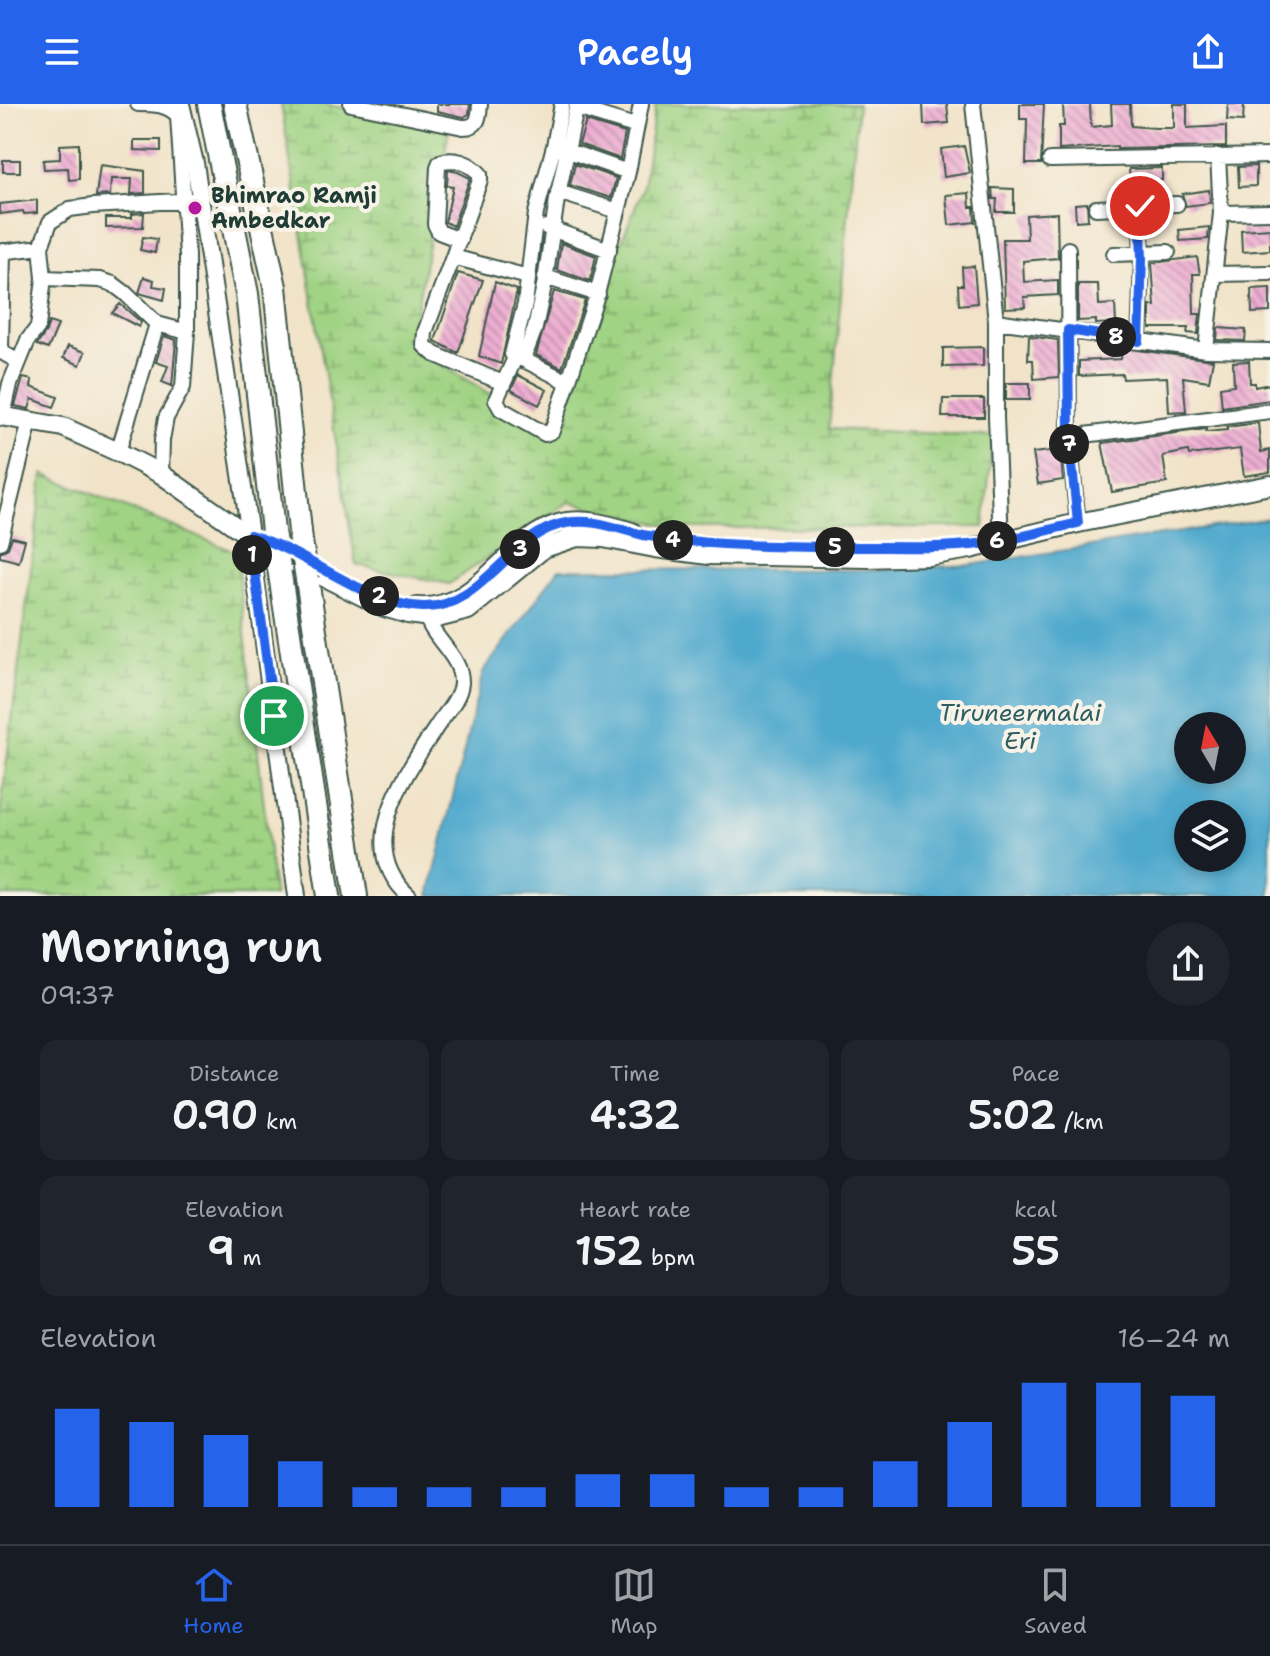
<!DOCTYPE html>
<meta charset="utf-8">
<style>
:root{--surface:#171b24;--page:#20242c;--text:#f1f3f6;--muted:#9ea1a6;--line:#363941;--accent:#2563eb}
body{margin:0;font-family:"Shantell Sans",sans-serif;background:var(--page);color:var(--text);height:100vh;display:flex;flex-direction:column;font-size:30px;white-space:nowrap}
*{box-sizing:border-box;margin:0}
p{font-size:26px;color:var(--muted)}
.icon{flex:none;width:44px;height:44px;fill:none;stroke:currentColor;stroke-width:2;stroke-linecap:round;stroke-linejoin:round}
.map{position:relative;height:792px;overflow:hidden}
.drawer{display:flex;flex-direction:column;background:var(--surface);flex:1}
.drawer>*{flex:none}
.needle{width:52px;rotate:350deg}
.tools{position:absolute;left:1174px;top:608px;display:grid;gap:16px}
.tools a{display:grid;place-items:center;width:72px;height:72px;border-radius:50%;background:var(--surface);box-shadow:0 4px 12px #0003;font-size:40px}
.pin{position:absolute;display:grid;place-items:center;width:68px;height:68px;color:#fff;margin:-34px;border:4px solid #fff;border-radius:50%;box-shadow:0 2px 8px #0007}
.km{position:absolute;width:40px;height:40px;margin:-20px;border-radius:50%;background:#222;color:#fff;font-size:22px;line-height:40px;text-align:center}
.round{display:grid;place-items:center;flex:none;width:84px;height:84px;border-radius:42px;background:var(--page)}
.overview{display:flex;align-items:center;justify-content:space-between;height:136px;padding:0 40px}
h1{font-size:44px;font-weight:600;line-height:60px}
.stats{display:grid;grid-template-columns:repeat(3,1fr);gap:12px;height:136px;padding:8px 40px}
.stats div{display:grid;align-content:center;border-radius:16px;background:var(--page);text-align:center}
.stats b{font-size:40px;font-weight:600}
.stats small{font-size:22px;font-weight:400}
.stats p{font-size:22px}
.chart{height:224px;padding:16px 40px}
.chart p{display:flex;justify-content:space-between}
.chart svg{width:100%;height:144px;margin-top:8px;stroke:var(--accent);stroke-width:6}
header{display:flex;justify-content:space-between;align-items:center;height:104px;padding:0 40px;background:var(--accent);color:#fff;font-size:36px;font-weight:600}
.tabs{display:flex;justify-content:space-around;align-items:center;height:112px;border-top:2px solid var(--line);background:var(--surface);font-size:22px;color:var(--muted)}
.tabs a{display:grid;justify-items:center;gap:4px}
.tabs .selected{color:var(--accent)}
.map>svg:first-child{display:block}
</style>
<header><svg class="icon" aria-label="menu" viewBox="0 0 24 24"><path d="M4 6h16M4 12h16M4 18h16"/></svg>Pacely<svg class="icon" aria-label="share" viewBox="0 0 24 24"><path d="M12 15V3M7 8l5-5 5 5M5 13v7h14v-7"/></svg></header>
<div class="map">
<svg width="1270" height="792" viewBox="0 0 1270 792">
<defs>
<pattern id="wetland-marsh" width="20" height="14" patternUnits="userSpaceOnUse" patternTransform="scale(2)"><rect width="20" height="14" fill="#a0d384"/><path d="M1 5h8M5 5V1M11 12h8M15 12V8" fill="none" stroke="#82ac6d"/></pattern>
<pattern id="building-back-hatch" width="6" height="6" patternUnits="userSpaceOnUse" patternTransform="scale(2)"><rect width="6" height="6" fill="#edadd1"/><path d="M-1 5l2 2M0 0l6 6M5-1l2 2" fill="none" stroke="#bf8eaa"/></pattern>
</defs>
<rect width="100%" height="100%" fill="#f7f3e8"/>
<filter id="ink" filterUnits="userSpaceOnUse"><feTurbulence type="fractalNoise" baseFrequency=".0125" numOctaves="2"/><feDisplacementMap in="SourceGraphic" scale="16" xChannelSelector="R" yChannelSelector="G"/><feConvolveMatrix kernelMatrix="1 2 1 2 8 2 1 2 1" color-interpolation-filters="sRGB"/></filter>
<filter id="wash" filterUnits="userSpaceOnUse"><feTurbulence type="fractalNoise" baseFrequency=".006" numOctaves="4" result="noise"/><feDisplacementMap in="SourceGraphic" scale="32" xChannelSelector="R" yChannelSelector="G"/><feGaussianBlur stdDeviation="1.8" result="paint"/><feColorMatrix in="noise" values="0 0 0 0 0 0 0 0 0 0 0 0 0 0 0 0 0 1.4 0 .05"/><feComposite in="paint" operator="in"/></filter>
<g filter="url(#wash)">
<rect width="100%" height="100%" fill="#f1e3c8"/>
<path fill="url(#wetland-marsh)" stroke="#60885c" stroke-width="2" d="M281 0H324L449 25 410 242 548 324 643 83 656 0H858L829 325 993 332 984 423 678 424 569 398 449 480 356 461Z
M43 370 236 448 274 792H0V711Z"/>
<path fill="#50a9cd" stroke="#387380" stroke-width="2" fill-rule="evenodd" d="M1270 414V792H429L483 568 559 465 874 466 970 461ZM1188 622H1232V666H1188ZM1188 710H1232V754H1188Z"/>
<g id="blocks">
<path fill="url(#building-back-hatch)" d="M437 0H470L469 10 464 13 437 7Z
M923 0H947L949 19 924 21Z
M1020 0H1044L1041 60H1026L1027 15H1020Z
M1063 0H1090L1091 23 1112 21 1111 0H1130L1131 22 1156 24H1174V0H1187V24L1226 22V43L1117 45V42L1059 46V22H1064Z
M1228 0H1244L1243 17 1227 16Z
M586 17 625 29 620 55 579 40Z
M134 36H161V47L134 46Z
M79 40V75L69 76 68 64 44 65 43 56 60 55V41Z
M964 42 970 69 944 73 941 45Z
M3 56H20V68H3Z
M575 60 616 74 611 94 570 81Z
M100 61 145 67V89L131 90 132 75H111L110 91 96 92Z
M1256 62V82L1239 83 1238 63Z
M1162 64V76L1130 77 1129 65Z
M448 66 458 68 470 74 453 122 445 118 453 83 447 81Z
M992 84 1014 85V108H996L997 95H993Z
M1209 86 1210 99 1186 102 1182 90Z
M969 89 970 103H974L975 118 949 121 946 91Z
M37 96V109L24 110 23 107 0 110V100Z
M1087 99 1088 116 1076 117 1075 100Z
M144 109 143 123 106 124V114H132V110Z
M1057 109 1058 154 1023 157 1024 178 1058 176V191L1024 193 1025 203 1005 204 1003 135H1027L1026 111Z
M1209 123 1208 135 1180 137 1179 126Z
M1270 124V146L1242 148 1241 126Z
M143 133 157 135 155 149 140 146Z
M561 139 596 152 590 177 557 166Z
M1197 153 1200 170H1193L1194 210H1200L1198 230 1187 229 1188 224H1150V202H1155L1152 159Z
M974 162 977 199 959 201 958 181H963L962 163Z
M458 169 483 176 458 249 435 237Z
M144 173 154 176 153 182 166 184 164 196 139 189Z
M495 178 517 186 501 260 479 252Z
M1078 180H1098L1099 201 1115 200 1116 219 1096 220V216L1078 217Z
M1270 184V208L1252 209 1251 185Z
M554 187 585 196 562 264 536 251Z
M120 200 141 218 139 223 112 209Z
M49 218 58 221 48 245 37 241 46 228Z
M1218 224 1246 226 1245 237 1217 236Z
M164 232 176 236 172 282 162 278 168 262 156 258Z
M1029 232 1058 236 1059 273 1034 275 1033 256H1028Z
M68 242 85 248 80 261 63 254Z
M983 243V262L943 263V244Z
M1122 244 1213 256 1209 277 1183 273 1186 307 1169 308 1167 273 1123 275 1122 270 1079 272V257L1121 255Z
M1249 257 1250 279H1255V283L1270 280V296L1222 303 1220 283 1234 281 1233 258Z
M518 271 547 286 539 301 511 286Z
M23 274 32 276 31 283 58 293 54 303 32 295 29 305 15 302Z
M1006 279H1030V296H1006Z
M943 295H984V313H942Z
M1258 319 1261 348 1270 346V368L1244 372 1240 345 1189 351 1188 347 1163 352 1167 379 1112 388 1102 339 1206 325V328L1227 326V323Z
M1060 346 1063 376 1038 380 1033 349Z
M12 433 25 436 19 458 0 453V448L8 444Z"/>
</g>
</g>
<g filter="url(#ink)">
<use href="#blocks" fill-opacity="0" stroke="#3e564a" stroke-width="2"/>
<g fill="none" stroke-linecap="round" stroke-linejoin="round">
<defs>
<path id="minor" d="M138 0C154 0 168 0 178 12L187 152V228L183 283 166 314 162 336 161 370
M351 0 463 23C479 23 479 13 480 0
M562 0 554 42 536 109 525 200 512 250 515 254 525 251 535 224 545 177 557 95 577 0
M973 0 996 217V313L1001 437
M577 4 635 22
M560 44 628 68
M1050 56 1270 52
M558 88 618 107
M1096 104 1177 100
M1221 109 1270 108
M546 123 609 146
M460 136 439 128 435 120 438 63 440 58C454 53 470 59 480 70V76L453 153 528 173
M1068 145 1069 333 1078 419
M3 147 1 244 5 250 19 258
M0 148 41 143
M1114 150 1168 148
M453 153 425 228 424 241 434 250 503 279
M1215 170 1270 169
M545 173 598 190
M44 174 100 176 113 180 125 189 157 220 187 228
M996 217 1206 246 1270 247
M1139 237 1142 155 1140 102
M1206 246 1221 109 1218 52
M515 254 496 296 501 305 545 330 552 327 596 194 628 68 641 0
M520 254 568 278
M3 312 10 280 28 236 38 223 44 174 41 143 50 118 70 105 93 102 194 96
M1069 333 1270 307
M118 348 157 220
M0 438 30 317
M409 792C353 742 405 671 437 622 445 610 460 594 461 579 462 549 426 533 425 503"/>
<path id="tertiary" d="M181 0 195 59 250 431 297 792"/>
<path id="secondary" d="M0 312 63 323 118 348 161 370 259 439 290 456 384 503 408 510 437 514 468 506 544 444 577 433 603 434 655 444 709 451 867 454 928 452 970 445 1078 419 1270 381
M417 503C480 507 505 436 558 420 582 413 609 421 632 428"/>
<path id="trunk" d="M209 0 247 190 273 427
M235 0 275 183 301 437
M279 464 329 792
M307 475 356 792"/>
</defs>
<use href="#minor" stroke="#3e564a" stroke-width="18"/>
<use href="#tertiary" stroke="#3e564a" stroke-width="20"/>
<use href="#secondary" stroke="#3e564a" stroke-width="22"/>
<use href="#trunk" stroke="#3e564a" stroke-width="26"/>
<use href="#minor" stroke="#fff" stroke-width="14"/>
<use href="#tertiary" stroke="#fff" stroke-width="16"/>
<use href="#secondary" stroke="#fff" stroke-width="18"/>
<use href="#trunk" stroke="#fff" stroke-width="22"/>
<defs>
<path id="trunk-bridge" d="M273 427 279 464
M301 437 307 475"/>
</defs>
<use href="#trunk-bridge" stroke="#3e564a" stroke-width="26" stroke-linecap="butt"/>
<use href="#trunk-bridge" stroke="#fff" stroke-width="22"/>
</g>
</g>
<g fill="none" stroke-linecap="round" stroke-linejoin="round" filter="url(#ink)">
<defs>
<path id="route" d="M274 612 250 431C307 447 365 501 423 503 483 505 510 428 566 419 593 414 618 425 643 431 665 435 687 437 710 439 760 443 811 443 861 443 908 443 955 445 1001 437 1027 432 1052 425 1078 419L1069 333 1068 226 1139 237 1142 155 1140 102"/>
</defs>
<use href="#route" stroke="#fff" stroke-width="16"/>
<use href="#route" stroke="#2563eb" stroke-width="10"/>
</g>
<circle fill="#b5179e" stroke="#f7f3e8" stroke-width="3" cx="195" cy="104" r="8"/>
<g text-anchor="middle" dominant-baseline="central" stroke-width="8" stroke-linejoin="round" paint-order="stroke">
<g font-size="22" font-weight="bold" fill="#1f3d34" stroke="#f7f3e8" text-anchor="start">
<text x="211" y="91">Bhimrao Ramji<tspan x="211" dy="25">Ambedkar</tspan></text>
</g>
<g font-size="24" font-style="italic" fill="#2e5d62" stroke="#f7f3e8">
<text x="1020" y="609">Tiruneermalai<tspan x="1020" dy="28">Eri</tspan></text>
</g>
</g>
</svg>
<div class="tools">
<a><svg class="needle" viewBox="-14 -14 28 28"><path d="M0-13l5 13h-10z" fill="#e53935"/><path d="M0 13l5-13h-10z" fill="#9ea1a6"/></svg></a>
<a><svg class="icon" aria-label="layers" viewBox="0 0 24 24"><path d="M12 4l9 5-9 5-9-5zM3 14l9 5 9-5"/></svg></a>
</div>
<div class="pin" style="left:274px;top:612px;background:#1e9e55"><svg class="icon" aria-label="arrive" viewBox="0 0 24 24"><path d="M6 21V4h12l-3 4 3 4H6"/></svg></div>
<div class="pin" style="left:1140px;top:102px;background:#d93025"><svg class="icon" aria-label="check" viewBox="0 0 24 24"><path d="M5 12l5 5 9-10"/></svg></div>
<b class="km" style="left:252px;top:451px">1</b>
<b class="km" style="left:379px;top:492px">2</b>
<b class="km" style="left:520px;top:445px">3</b>
<b class="km" style="left:673px;top:436px">4</b>
<b class="km" style="left:835px;top:443px">5</b>
<b class="km" style="left:997px;top:437px">6</b>
<b class="km" style="left:1069px;top:340px">7</b>
<b class="km" style="left:1116px;top:233px">8</b>
</div>
<section class="drawer">
<div class="overview"><div><h1>Morning run</h1><p>09:37</p></div><a class="round"><svg class="icon" aria-label="share" viewBox="0 0 24 24"><path d="M12 15V3M7 8l5-5 5 5M5 13v7h14v-7"/></svg></a></div>
<div class="stats">
<div><p>Distance</p><b>0.90<small> km</small></b></div>
<div><p>Time</p><b>4:32</b></div>
<div><p>Pace</p><b>5:02<small> /km</small></b></div>
</div>
<div class="stats">
<div><p>Elevation</p><b>9<small> m</small></b></div>
<div><p>Heart rate</p><b>152<small> bpm</small></b></div>
<div><p>kcal</p><b>55</b></div>
</div>
<div class="chart"><p><span>Elevation</span>16–24 m</p>
<svg viewBox="0 0 160 44" preserveAspectRatio="none"><path d="M5 44V14M15 44V18M25 44V22M35 44V30M45 44V38M55 44V38M65 44V38M75 44V34M85 44V34M95 44V38M105 44V38M115 44V30M125 44V18M135 44V6M145 44V6M155 44V10"/></svg>
</div>
</section>
<nav class="tabs">
<a class="selected"><svg class="icon" aria-label="home" viewBox="0 0 24 24"><path d="M3 11l9-7 9 7M6 9v11h12V9"/></svg>Home</a>
<a><svg class="icon" aria-label="map" viewBox="0 0 24 24"><path d="M3 6l6-2 6 2 6-2v14l-6 2-6-2-6 2zM9 4v14M15 6v14"/></svg>Map</a>
<a><svg class="icon" aria-label="saved" viewBox="0 0 24 24"><path d="M7 4h10v16l-5-4-5 4z"/></svg>Saved</a>
</nav>
